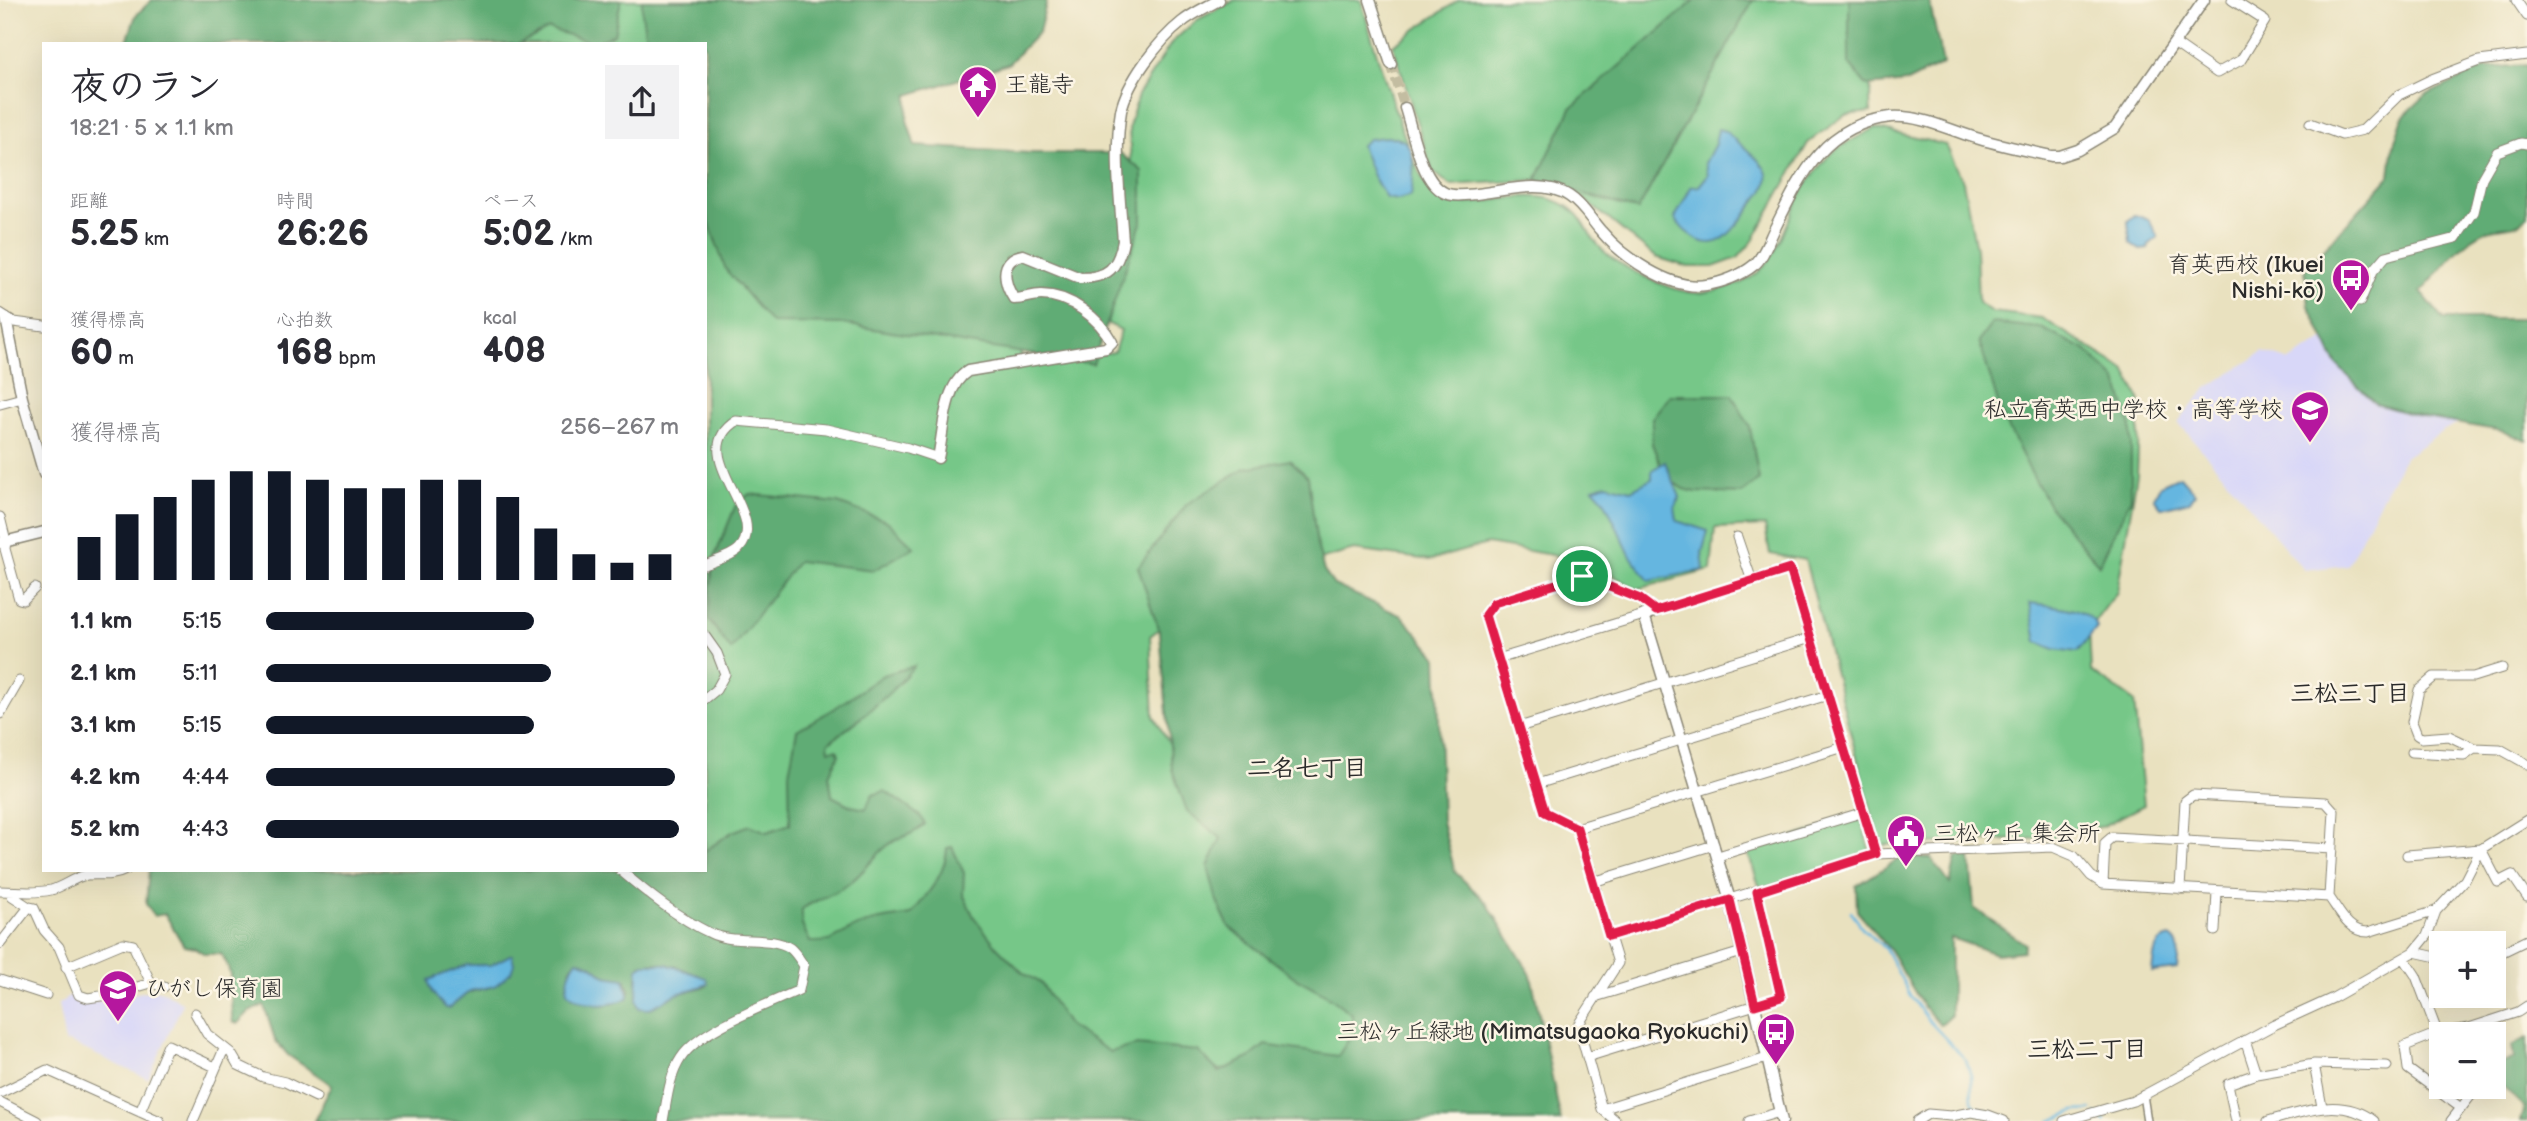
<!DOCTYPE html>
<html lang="ja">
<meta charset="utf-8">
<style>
:root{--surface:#fff;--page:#f2f2f3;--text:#2b2b33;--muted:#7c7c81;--accent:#111827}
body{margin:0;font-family:"Balsamiq Sans","Klee One",sans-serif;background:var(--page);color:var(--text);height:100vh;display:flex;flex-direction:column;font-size:26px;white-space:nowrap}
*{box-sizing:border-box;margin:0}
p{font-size:23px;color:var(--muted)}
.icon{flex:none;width:38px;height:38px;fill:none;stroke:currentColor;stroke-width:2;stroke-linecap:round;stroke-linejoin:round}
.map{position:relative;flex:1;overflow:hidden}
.panel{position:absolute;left:42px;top:42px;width:665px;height:830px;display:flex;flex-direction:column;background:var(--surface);border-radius:0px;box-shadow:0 7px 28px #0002}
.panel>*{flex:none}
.buttons{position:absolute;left:2429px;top:931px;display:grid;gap:14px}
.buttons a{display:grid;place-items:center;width:77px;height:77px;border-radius:0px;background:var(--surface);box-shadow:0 7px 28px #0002;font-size:35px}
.pin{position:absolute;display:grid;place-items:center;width:60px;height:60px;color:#fff;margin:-30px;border:4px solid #fff;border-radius:50%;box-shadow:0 2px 7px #0007}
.round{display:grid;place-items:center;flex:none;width:74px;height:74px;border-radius:0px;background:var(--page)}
.summary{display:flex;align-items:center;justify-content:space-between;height:119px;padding:0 28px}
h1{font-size:38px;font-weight:700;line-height:52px}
.figures{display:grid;grid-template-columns:repeat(3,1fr);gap:10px;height:119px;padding:7px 28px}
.figures div{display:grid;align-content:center}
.figures b{font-size:35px;font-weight:700}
.figures small{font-size:19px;font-weight:400}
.figures p{font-size:19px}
.chart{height:196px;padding:14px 28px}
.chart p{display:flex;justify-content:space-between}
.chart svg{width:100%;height:126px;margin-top:7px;stroke:var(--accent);stroke-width:6}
ul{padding:0 28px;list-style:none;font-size:23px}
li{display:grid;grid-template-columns:112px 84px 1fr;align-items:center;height:52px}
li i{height:18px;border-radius:9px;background:var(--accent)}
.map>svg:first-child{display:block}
</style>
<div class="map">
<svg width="2527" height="1121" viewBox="0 0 2527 1121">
<rect width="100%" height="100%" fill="#fcf5e5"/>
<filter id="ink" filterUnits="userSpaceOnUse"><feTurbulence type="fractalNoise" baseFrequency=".0143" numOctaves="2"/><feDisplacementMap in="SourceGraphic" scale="14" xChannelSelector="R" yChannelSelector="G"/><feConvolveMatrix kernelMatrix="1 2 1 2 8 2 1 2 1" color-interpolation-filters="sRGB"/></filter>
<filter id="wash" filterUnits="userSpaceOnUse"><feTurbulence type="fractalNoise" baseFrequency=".00686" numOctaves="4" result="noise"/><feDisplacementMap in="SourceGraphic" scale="28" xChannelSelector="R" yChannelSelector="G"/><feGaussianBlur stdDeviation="1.57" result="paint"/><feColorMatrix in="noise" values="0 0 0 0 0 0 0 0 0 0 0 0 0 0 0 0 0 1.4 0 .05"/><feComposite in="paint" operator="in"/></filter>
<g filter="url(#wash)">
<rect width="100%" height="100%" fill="#e9e1bf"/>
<path fill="#d8d7f8" d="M2342 328 2490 412 2444 430 2405 457 2380 501 2348 565 2304 570 2178 422 2207 388 2263 352 2290 361Z
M153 990 164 992 183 1003 148 1079 69 1042 65 1043 58 1004 72 995 79 1000 88 1003Z"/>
<path fill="#76c788" stroke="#50795a" stroke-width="2" d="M399 0H662L679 44H418Z
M1235 0H1361C1370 32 1414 184 1436 197 1469 217 1523 183 1561 203 1585 215 1584 230 1599 246 1615 266 1673 293 1698 293 1707 293 1737 286 1745 281 1782 263 1785 216 1806 185 1814 174 1823 160 1833 152 1845 142 1862 136 1875 128L1946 145 1963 181 1976 249 1978 303 1992 312 2042 318 2125 370 2140 400 2137 474 2117 592 2089 629 2091 671 2134 701 2144 805 2101 827 2068 830 2053 838 1880 845 1805 560 1770 554 1765 526 1715 528 1711 570 1637 589 1587 561 1487 544 1430 560 1354 550 1208 592 1150 636 1154 717 1212 815 1362 995 1346 1061 1236 1072 1079 1049 833 959 705 870V133L1010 333 1026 364 1114 352 1121 330 1082 311 1135 241 1129 127 1138 95 1172 42 1197 20Z
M1459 0H1890C1882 35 1866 76 1871 112L1845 115 1808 143 1752 242 1738 258 1713 267H1688L1656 257 1581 197 1536 180 1450 185 1432 171 1393 45Z
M1855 818 1862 821 1870 852 1761 891 1747 851Z"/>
<path fill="#60ac74" stroke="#466c50" stroke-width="2" fill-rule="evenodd" d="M152 0H621L614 34 595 43 549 29 519 44H126L136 15Z
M642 0H1047L1039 32 1008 64 908 95 907 120 915 146 1030 153H1120L1142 171V220L1093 364 842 324 771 323 726 270 705 212V44H647L642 14Z
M1695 0H1753L1638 210 1536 180 1571 108Z
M1849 0H1929L1943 64 1907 82 1867 86 1849 64Z
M2527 65V217C2513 231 2501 224 2486 231 2459 243 2441 271 2421 292L2443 319H2527V441L2502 431 2426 418 2376 404 2336 364 2309 306 2305 270 2390 176 2394 144 2403 117 2426 95 2484 68Z
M1992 323 2041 328 2086 350 2117 381 2131 426V498L2099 565 2050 507 2028 467 2001 413 1979 341Z
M1670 395H1732L1750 427 1759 480 1741 494 1696 492 1683 489 1665 476 1652 444V418Z
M1290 460 1308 477 1317 545 1324 571 1334 585 1402 616 1437 657 1442 822 1455 872 1487 903 1531 975 1561 1121H314L332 1085 288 1055 275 1040 264 1005 249 1012 238 1023H233C228 1000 237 975 221 954H205L195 948 184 946 165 914 154 916 146 904 149 870H705V851L732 832 750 825 767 832 790 824 789 773 797 730 832 710 883 675 914 666C890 696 859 720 828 743L829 750 837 749 839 755 829 775 832 796 851 806 866 809 872 795 885 791 921 817 925 824C914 836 899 836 887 846 872 858 863 874 847 885 833 895 816 899 802 909V925L810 942C837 942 830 940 851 929 870 920 891 918 911 915 927 894 946 875 947 848L952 847 964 873 963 894 974 917 997 947 1022 972 1041 983 1068 1025 1110 1052 1137 1045 1198 1051 1219 1072 1249 1058 1265 1045 1338 1056 1352 1034V1014L1325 994 1294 977 1229 927 1217 901 1208 867 1221 838 1187 811 1172 769 1160 634 1138 567 1187 504 1245 468ZM510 955 511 972 491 987 470 992 446 1008 435 995 429 980 464 966 491 965ZM577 960 591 965 605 976 626 980 630 993 627 998C599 1012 590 1003 567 987L571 968ZM656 963 675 966 703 977 707 986 677 994 649 1009 638 1006 637 977 641 965Z
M749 494 838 503 887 521 914 547 874 570 798 561 731 650 708 619 713 561 735 507Z
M1956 857H1970L1974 908 2025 944 2023 951 1996 954 1951 938V1015L1940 1025 1923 1006 1890 950 1857 911 1856 886 1900 858H1931L1950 884Z
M2527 1038V1121H2520L2524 1107 2494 1078V1067L2514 1058 2512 1046Z"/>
<path fill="#65b6e0" stroke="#487086" stroke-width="2" d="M1718 129 1725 131C1735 140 1764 161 1767 174 1770 188 1755 201 1748 211 1734 229 1718 255 1693 237 1685 231 1680 227 1675 218L1691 187 1699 186 1708 175 1705 163 1715 144Z
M1385 137C1391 137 1398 138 1402 140 1418 149 1413 181 1411 196L1398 200 1386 198 1373 176 1361 145 1369 139Z
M2135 215 2149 220 2158 237 2149 245 2148 249 2140 250 2130 243 2128 221Z
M1665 462 1680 497 1675 507 1677 521 1708 531 1702 553 1704 570 1649 581 1630 555 1604 500 1593 488 1607 484 1631 490 1652 479V470Z
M2180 476 2195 493 2190 501 2162 508 2154 498 2160 485Z
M2030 603C2047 605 2092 607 2097 628L2077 652 2054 649 2037 642Z
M2170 937C2182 943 2178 957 2177 969L2152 972C2154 957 2153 941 2170 937Z
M510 955H512L514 964 511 972 495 986 470 991 449 1008H446C439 1001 429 991 429 980L467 965H491Z
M577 960 591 965 605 976 624 979 629 997C610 1008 584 1008 567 992 567 981 570 969 577 960Z
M644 964H666L706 978 708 984 677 994 649 1009 639 1008 637 1000 638 968Z"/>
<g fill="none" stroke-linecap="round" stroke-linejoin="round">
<path stroke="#65b6e0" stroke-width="2.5" d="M1851 912 1864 930 1885 948 1911 997 1930 1022 1966 1060 1971 1076 1972 1100 1975 1107 1988 1111
M2096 1114 2105 1121
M2051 1121 2075 1111 2091 1110"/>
</g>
</g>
<g filter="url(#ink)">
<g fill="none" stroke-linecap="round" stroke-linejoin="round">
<path stroke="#c3bda1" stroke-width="10" stroke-dasharray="10 5" stroke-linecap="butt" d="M1391 64 1405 108"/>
<defs>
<path id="pedestrian" d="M2143 1095 2147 1121"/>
<path id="minor" d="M2516 0 2527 16
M2174 43 2217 73 2241 60 2265 21 2232 0
M2310 123 2342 135 2363 130 2399 95 2432 79 2479 61 2527 55
M2360 302 2373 271 2386 256 2456 238 2474 212 2482 178 2497 152 2521 143 2527 144
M0 313 14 322 44 326
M0 404 22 398
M0 517 6 541 5 549 19 599 23 600 35 588
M1737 537 1752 581
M705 565C716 560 731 557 739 549 772 514 683 455 736 421L826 429 908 448 938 458
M705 636 717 653 725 674 716 690 705 699
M1498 659 1644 615
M2502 668 2473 677H2434L2419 690 2412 722 2417 735 2422 738 2449 736 2474 748 2500 749 2527 764
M0 714 19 681
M1519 727 1811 638
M2412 752 2464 755 2474 748
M1537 784 1828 695
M1577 828 1844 747
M2407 855 2481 849 2498 882 2512 875 2527 897
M1718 856 1864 812
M620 870C647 893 678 918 710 933 734 945 771 935 790 948 796 953 800 960 804 966L799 990C767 1005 700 1029 681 1058 669 1076 667 1100 663 1121
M1593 882 1714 845
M2103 884 2105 843 2112 837 2332 849
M2180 889 2185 801 2193 795 2326 802 2334 811 2329 897
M0 891C17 891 33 894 51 890 63 887 74 877 87 875 102 874 112 877 126 870
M29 907 34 908 44 930 59 947 79 995 88 998 113 994 151 983 164 987
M2215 931 2217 892
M1609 936 1876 854 2053 847 2074 856 2091 876 2103 884 2329 897C2340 912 2348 932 2368 932L2436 911
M0 944 29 907 12 896 11 892
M2414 952 2441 958
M2494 956 2527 940
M2404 958 2416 976 2441 1042
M66 967 123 943 133 945 151 983
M0 980 46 995
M1595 997 1742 952
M195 1013 207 1034 231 1053 238 1065 263 1077 285 1082 316 1097
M2245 1040 2256 1074
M1587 1057 1781 997 1757 892
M2314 1064 2322 1107
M0 1093 47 1070 160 1121
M0 1102 37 1121
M2461 1108 2408 1069 2405 1046 2438 1033 2469 1028 2518 1012 2527 1006
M1602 1109 1767 1058
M140 1112 168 1045 215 1067
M193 1121 224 1049
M1616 1121 1602 1109 1578 1025 1618 963 1577 828 1545 812 1485 615 1494 603 1582 576 1640 599 1656 611 1790 569 1876 854
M1749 1121 1780 1112
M1917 1121 1928 1114 1951 1116 1971 1112 1988 1115 2004 1121
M2064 1121 2133 1101 2274 1025 2333 998 2414 952 2427 936 2436 911 2465 880 2481 849 2527 820
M2236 1121 2228 1084 2256 1074 2314 1064 2387 1066
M2268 1121C2303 1112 2341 1096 2374 1121
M2451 1121 2472 1094 2466 1087"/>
<path id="tertiary" d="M1370 0 1391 64
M1405 108C1413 132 1421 182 1445 193 1454 197 1466 195 1476 194 1505 191 1543 179 1569 196 1583 205 1591 220 1601 231 1623 257 1671 291 1706 285 1722 283 1742 275 1754 265 1764 257 1769 239 1775 228 1801 175 1825 124 1891 117 1920 115 1947 129 1973 137 1998 145 2025 150 2051 156H2060L2078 150 2115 128 2204 0
M6 318 22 398 44 474
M938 458C944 432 943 386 968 371L1106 348 1112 342C1099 318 1070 295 1041 295 1032 295 1024 299 1014 299 1004 284 998 259 1023 255L1080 278C1108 278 1118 268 1123 241 1120 199 1114 153 1121 111 1127 82 1159 40 1182 22 1193 13 1207 7 1219 0
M0 543 44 532
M1656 611 1644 615 1730 900 1782 1121"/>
</defs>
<use href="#pedestrian" stroke="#8a8675" stroke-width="10"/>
<use href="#minor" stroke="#8a8675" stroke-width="11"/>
<use href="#tertiary" stroke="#8a8675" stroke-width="13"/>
<use href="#pedestrian" stroke="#fff" stroke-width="7"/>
<use href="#minor" stroke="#fff" stroke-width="9"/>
<use href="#tertiary" stroke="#fff" stroke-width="10"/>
</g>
</g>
<g fill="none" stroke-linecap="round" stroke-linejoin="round" filter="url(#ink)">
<defs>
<path id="route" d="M1790 569 1876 854 1757 892 1781 997 1755 1005 1730 900 1609 936 1577 828 1545 812 1485 615 1494 603 1582 576 1640 599 1656 611Z"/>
</defs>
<use href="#route" stroke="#fff" stroke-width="14"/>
<use href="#route" stroke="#e11d48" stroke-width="9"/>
</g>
<defs>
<symbol id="temple-pin" viewBox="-11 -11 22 30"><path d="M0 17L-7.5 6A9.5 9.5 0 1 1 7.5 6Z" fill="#b5179e" stroke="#fcf5e5"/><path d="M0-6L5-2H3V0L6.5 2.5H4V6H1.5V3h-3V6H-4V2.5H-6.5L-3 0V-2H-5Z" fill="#fff"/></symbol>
<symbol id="bus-pin" viewBox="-11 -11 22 30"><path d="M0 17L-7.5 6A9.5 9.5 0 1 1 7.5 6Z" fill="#b5179e" stroke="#fcf5e5"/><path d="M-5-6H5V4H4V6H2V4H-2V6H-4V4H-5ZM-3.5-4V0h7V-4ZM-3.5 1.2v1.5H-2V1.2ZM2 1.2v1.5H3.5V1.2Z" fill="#fff"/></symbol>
<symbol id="school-pin" viewBox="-11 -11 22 30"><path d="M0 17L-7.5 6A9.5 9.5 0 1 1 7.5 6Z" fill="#b5179e" stroke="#fcf5e5"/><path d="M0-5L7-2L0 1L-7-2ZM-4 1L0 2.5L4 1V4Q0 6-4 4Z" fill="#fff"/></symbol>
<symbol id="civic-pin" viewBox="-11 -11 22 30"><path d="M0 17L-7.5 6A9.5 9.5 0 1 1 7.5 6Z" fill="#b5179e" stroke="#fcf5e5"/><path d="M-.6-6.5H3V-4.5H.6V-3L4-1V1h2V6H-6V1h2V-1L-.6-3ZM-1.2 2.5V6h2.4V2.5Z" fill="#fff"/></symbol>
</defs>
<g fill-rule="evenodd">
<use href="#temple-pin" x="956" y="63" width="44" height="60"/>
<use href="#bus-pin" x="2329" y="256" width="44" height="60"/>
<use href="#school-pin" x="2288" y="388" width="44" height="60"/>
<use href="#civic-pin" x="1884" y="812" width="44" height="60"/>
<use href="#school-pin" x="96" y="967" width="44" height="60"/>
<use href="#bus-pin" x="1754" y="1010" width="44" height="60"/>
</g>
<g text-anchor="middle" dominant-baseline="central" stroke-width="5" stroke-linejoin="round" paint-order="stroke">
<g font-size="23" fill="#2b2b2b" stroke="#fcf5e5" text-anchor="start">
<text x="1005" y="85">王龍寺</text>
<text x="2324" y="265" text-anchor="end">育英西校 (Ikuei<tspan x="2324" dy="26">Nishi-kō)</tspan></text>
<text x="2283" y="410" text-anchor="end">私立育英西中学校・高等学校</text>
<text x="1933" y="834">三松ヶ丘 集会所</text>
<text x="145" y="989">ひがし保育園</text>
<text x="1749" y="1032" text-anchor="end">三松ヶ丘緑地 (Mimatsugaoka Ryokuchi)</text>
</g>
<g font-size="24" font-weight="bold" fill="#2b2b2b" stroke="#fcf5e5">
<text x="2350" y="693">三松三丁目</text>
<text x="1307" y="768">二名七丁目</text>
<text x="2087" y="1049">三松二丁目</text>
</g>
</g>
</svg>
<div class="buttons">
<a>+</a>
<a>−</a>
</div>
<div class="pin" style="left:1582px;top:576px;background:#1e9e55"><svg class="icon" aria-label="arrive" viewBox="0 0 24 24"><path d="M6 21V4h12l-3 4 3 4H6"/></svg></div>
<section class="panel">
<div class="summary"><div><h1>夜のラン</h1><p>18:21 · 5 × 1.1 km</p></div><a class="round"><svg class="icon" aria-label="share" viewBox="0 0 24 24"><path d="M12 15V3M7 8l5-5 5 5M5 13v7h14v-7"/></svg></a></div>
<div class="figures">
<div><p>距離</p><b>5.25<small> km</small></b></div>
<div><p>時間</p><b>26:26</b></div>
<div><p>ペース</p><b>5:02<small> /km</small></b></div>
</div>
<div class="figures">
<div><p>獲得標高</p><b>60<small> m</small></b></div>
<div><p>心拍数</p><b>168<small> bpm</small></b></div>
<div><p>kcal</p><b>408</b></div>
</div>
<div class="chart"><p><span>獲得標高</span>256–267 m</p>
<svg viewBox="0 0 160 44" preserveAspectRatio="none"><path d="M5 44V29M15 44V21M25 44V15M35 44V9M45 44V6M55 44V6M65 44V9M75 44V12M85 44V12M95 44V9M105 44V9M115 44V15M125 44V26M135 44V35M145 44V38M155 44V35"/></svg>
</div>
<ul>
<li><b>1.1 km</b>5:15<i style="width:65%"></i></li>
<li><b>2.1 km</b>5:11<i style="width:69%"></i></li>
<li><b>3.1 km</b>5:15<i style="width:65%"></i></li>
<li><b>4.2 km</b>4:44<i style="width:99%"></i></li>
<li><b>5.2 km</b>4:43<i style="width:100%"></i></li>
</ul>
</section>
</div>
